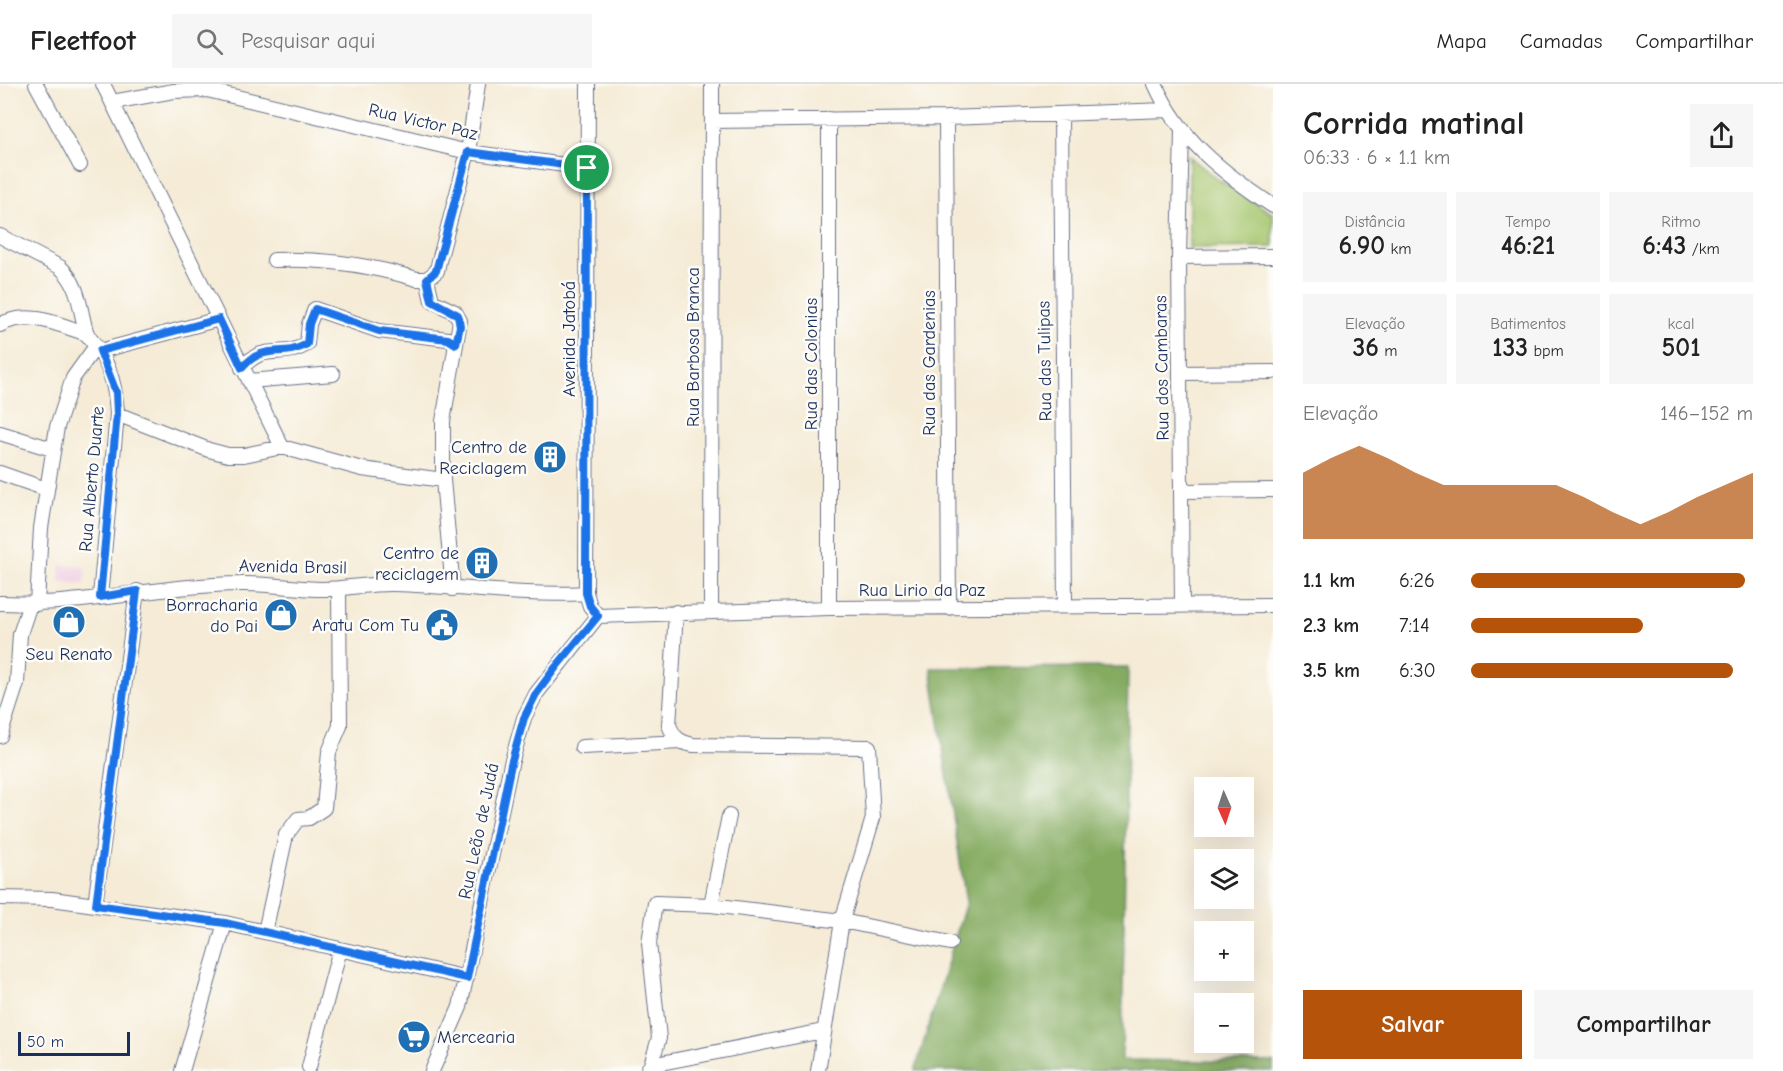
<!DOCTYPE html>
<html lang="pt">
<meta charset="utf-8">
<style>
:root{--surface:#fff;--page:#f6f6f6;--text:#222;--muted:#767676;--line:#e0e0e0;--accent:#b45309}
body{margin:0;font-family:"Comic Neue",sans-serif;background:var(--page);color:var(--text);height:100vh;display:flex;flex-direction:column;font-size:22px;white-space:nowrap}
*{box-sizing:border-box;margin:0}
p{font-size:20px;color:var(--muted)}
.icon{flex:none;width:33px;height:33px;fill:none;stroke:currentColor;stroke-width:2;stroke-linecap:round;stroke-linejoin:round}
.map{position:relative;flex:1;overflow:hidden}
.drawer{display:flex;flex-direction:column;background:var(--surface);width:510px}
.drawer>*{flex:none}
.needle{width:39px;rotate:177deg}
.controls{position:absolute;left:1194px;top:693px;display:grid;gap:12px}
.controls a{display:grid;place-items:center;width:60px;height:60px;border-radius:0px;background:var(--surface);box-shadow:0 6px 24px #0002;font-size:30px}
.scale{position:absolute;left:18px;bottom:15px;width:112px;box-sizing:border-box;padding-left:6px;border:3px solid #1b2f5e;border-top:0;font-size:16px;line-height:21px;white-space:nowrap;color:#1b2f5e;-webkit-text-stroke:4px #fdfcf7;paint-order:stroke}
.pin{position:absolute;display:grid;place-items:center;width:51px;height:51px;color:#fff;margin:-26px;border:3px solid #fff;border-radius:50%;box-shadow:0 2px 6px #0007}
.round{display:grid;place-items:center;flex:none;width:63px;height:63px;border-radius:0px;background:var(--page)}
.overview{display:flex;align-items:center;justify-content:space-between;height:102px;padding:0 30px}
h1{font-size:33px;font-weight:700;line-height:45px}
.figures{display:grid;grid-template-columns:repeat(3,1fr);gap:9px;height:102px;padding:6px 30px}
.figures div{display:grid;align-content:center;border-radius:0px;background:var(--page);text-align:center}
.figures b{font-size:26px;font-weight:700}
.figures small{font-size:16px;font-weight:400}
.figures p{font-size:16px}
.chart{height:168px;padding:12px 30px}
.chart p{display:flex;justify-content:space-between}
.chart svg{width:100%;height:108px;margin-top:6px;fill:var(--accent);opacity:.7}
.primary-button{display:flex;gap:12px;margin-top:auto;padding:12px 30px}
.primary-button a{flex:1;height:69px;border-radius:0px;background:var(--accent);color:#fff;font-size:24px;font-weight:700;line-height:69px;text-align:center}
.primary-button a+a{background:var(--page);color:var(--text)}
ul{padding:0 30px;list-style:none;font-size:20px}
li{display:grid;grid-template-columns:96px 72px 1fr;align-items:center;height:45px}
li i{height:15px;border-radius:8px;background:var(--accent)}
header{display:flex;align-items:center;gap:36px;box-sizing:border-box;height:84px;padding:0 30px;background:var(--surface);border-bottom:2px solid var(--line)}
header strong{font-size:28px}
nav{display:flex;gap:33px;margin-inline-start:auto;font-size:21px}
.search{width:420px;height:54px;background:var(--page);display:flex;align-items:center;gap:15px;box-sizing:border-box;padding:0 21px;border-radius:0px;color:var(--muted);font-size:22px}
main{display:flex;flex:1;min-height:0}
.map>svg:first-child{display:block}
</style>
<header>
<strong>Fleetfoot</strong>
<div class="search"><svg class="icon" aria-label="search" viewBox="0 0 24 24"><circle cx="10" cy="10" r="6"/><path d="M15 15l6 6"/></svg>Pesquisar aqui</div>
<nav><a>Mapa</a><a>Camadas</a><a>Compartilhar</a></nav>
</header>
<main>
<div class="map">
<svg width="1273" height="987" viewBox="0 0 1273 987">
<rect width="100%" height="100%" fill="#fdfcf7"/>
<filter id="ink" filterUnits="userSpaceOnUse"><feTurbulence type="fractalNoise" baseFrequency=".0167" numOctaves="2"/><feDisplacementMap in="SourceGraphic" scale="12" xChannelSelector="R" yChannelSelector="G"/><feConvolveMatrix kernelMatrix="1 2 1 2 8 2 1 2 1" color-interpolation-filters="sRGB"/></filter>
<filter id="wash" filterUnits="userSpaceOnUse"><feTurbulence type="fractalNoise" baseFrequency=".008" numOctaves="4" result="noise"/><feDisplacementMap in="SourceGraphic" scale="24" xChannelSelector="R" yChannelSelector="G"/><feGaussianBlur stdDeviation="1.35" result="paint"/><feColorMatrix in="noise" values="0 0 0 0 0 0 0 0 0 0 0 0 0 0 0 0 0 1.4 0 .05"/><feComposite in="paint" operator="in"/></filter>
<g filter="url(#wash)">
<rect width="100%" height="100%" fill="#f5ebd6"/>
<path fill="#f0d0e4" d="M61 481 86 484 84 500 60 498Z"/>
<path fill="#a6c66e" stroke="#607a66" stroke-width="1.5" d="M1189 72 1216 94 1273 130V163L1189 164Z"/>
<path fill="#84ab61" stroke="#506d60" stroke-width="1.5" d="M1128 583 1122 976 1273 978V987H915L966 818 931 584Z"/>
</g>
<g filter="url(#ink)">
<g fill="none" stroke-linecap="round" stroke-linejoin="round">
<defs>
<path id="minor" d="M36 0 80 81
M103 0 282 363
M588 0 586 509 590 522 598 532 829 524 1273 521
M1155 0C1180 56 1223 89 1273 122
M112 18 174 7 207 6 468 68 587 84
M1061 31 1065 522
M946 34 949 524
M829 35V524
M712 37 946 34 1167 26
M0 152 60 183C80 201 79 223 86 247 88 254 95 260 99 266 112 286 116 307 117 330L100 513
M1179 173 1273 172
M274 176C323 174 370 181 417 195H427
M0 241C27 225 60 241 87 250
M100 267 219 235
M242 284C265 257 282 276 307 260L309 240 315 225 379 247 448 255 456 260
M1180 289 1273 288
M249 297 333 290
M117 330 209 366 228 371H244L282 363 362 385 443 396
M0 349 52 365
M0 389 46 405
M1182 407 1273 406
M453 505 443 396V337L460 237 455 228 432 217 427 195 437 187 439 177 468 68 478 0
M0 519C81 523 159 501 240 500 268 499 295 505 322 505 346 505 371 499 395 500 459 502 521 513 586 509
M37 520 41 444 57 343 73 294 96 262
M1182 522 1179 173 1182 47
M711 526 712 0
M676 528 669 641C674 654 679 658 693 661L869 663 873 734 842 837 818 987
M0 652 17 599 20 550 30 520
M582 663 681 658
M0 814 52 815 225 839 467 894
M95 821 137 507
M711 821 729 732
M265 848 286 751 298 735 309 734 324 724 329 668 340 642 339 505
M651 981 659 954 649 859 655 819 711 821 842 837 950 859
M309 983 340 865
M648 985 651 981 823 947
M182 987 225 839
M432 987 460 923 511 680 524 634 536 610 598 532"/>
</defs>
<use href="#minor" stroke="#677188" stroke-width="16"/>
<use href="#minor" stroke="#fff" stroke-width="14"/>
</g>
</g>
<g fill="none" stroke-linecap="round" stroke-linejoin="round" filter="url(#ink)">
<defs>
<path id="route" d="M468 68 587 84 586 509 590 522 598 532 556 583 536 610 524 634 511 680 467 894 225 839 96 821 137 507 100 513 117 330 116 308 100 267 219 235 242 284C265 257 282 275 307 260L309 240 315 225 379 247 448 255 456 260 460 242 458 231 432 217 427 195 436 187Z"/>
</defs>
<use href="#route" stroke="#fff" stroke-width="12"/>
<use href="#route" stroke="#1a73e8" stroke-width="8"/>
</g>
<defs>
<symbol id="building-disc" viewBox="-11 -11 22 22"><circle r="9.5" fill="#1f6fb2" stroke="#fdfcf7"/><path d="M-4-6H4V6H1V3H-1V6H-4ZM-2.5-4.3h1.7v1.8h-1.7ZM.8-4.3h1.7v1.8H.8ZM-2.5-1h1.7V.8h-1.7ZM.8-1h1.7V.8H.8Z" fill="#fff"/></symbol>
<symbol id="shop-disc" viewBox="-11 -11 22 22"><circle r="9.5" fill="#1f6fb2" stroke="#fdfcf7"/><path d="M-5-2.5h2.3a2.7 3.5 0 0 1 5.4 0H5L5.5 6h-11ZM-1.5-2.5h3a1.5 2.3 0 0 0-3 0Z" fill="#fff"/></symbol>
<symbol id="civic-disc" viewBox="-11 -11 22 22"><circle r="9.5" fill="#1f6fb2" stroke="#fdfcf7"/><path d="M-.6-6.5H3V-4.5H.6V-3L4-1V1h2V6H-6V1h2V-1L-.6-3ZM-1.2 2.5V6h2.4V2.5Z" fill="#fff"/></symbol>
<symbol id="supermarket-disc" viewBox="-11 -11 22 22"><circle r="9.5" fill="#1f6fb2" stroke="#fdfcf7"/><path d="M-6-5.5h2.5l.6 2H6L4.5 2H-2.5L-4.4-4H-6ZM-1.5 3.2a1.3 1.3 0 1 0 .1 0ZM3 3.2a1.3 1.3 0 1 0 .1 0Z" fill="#fff"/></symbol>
</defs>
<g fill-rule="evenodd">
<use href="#building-disc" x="531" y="354" width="38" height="38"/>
<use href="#building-disc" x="463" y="460" width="38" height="38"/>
<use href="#shop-disc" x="262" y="512" width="38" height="38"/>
<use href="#shop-disc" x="50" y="519" width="38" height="38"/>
<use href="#civic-disc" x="423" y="522" width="38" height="38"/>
<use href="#supermarket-disc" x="395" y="934" width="38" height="38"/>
</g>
<g text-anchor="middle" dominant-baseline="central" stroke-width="5" stroke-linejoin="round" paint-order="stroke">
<g font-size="18" fill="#1b2f5e" stroke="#fdfcf7">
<text transform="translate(423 38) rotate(13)">Rua Victor Paz</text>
<text transform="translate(569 255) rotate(-90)">Avenida Jatobá</text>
<text transform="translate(693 263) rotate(-90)">Rua Barbosa Branca</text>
<text transform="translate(1045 277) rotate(-91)">Rua das Tulipas</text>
<text transform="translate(929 279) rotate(-90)">Rua das Gardenias</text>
<text transform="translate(811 280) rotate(-90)">Rua das Colonias</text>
<text transform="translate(1162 284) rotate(-91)">Rua dos Cambaras</text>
<text transform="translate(92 395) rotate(-85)">Rua Alberto Duarte</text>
<text transform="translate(293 483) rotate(1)">Avenida Brasil</text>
<text x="922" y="506">Rua Lirio da Paz</text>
<text transform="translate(479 747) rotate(-78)">Rua Leão de Judá</text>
</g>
<g font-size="18" fill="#1b2f5e" stroke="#fdfcf7" text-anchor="end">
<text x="527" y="363">Centro de<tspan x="527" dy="21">Reciclagem</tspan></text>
<text x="459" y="469">Centro de<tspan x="459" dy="21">reciclagem</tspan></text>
<text x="258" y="521">Borracharia<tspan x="258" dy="21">do Pai</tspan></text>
<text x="419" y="541">Aratu Com Tu</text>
<text x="69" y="570" text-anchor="middle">Seu Renato</text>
<text x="437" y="953" text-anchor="start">Mercearia</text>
</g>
</g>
</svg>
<div class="controls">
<a><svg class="needle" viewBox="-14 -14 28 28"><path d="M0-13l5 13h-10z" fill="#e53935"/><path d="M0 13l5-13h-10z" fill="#767676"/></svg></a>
<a><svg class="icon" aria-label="layers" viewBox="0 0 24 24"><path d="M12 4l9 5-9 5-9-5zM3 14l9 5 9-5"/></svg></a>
<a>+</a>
<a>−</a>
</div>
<div class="scale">50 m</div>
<div class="pin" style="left:587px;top:84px;background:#1e9e55"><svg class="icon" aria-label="arrive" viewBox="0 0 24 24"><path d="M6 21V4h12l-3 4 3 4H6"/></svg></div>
</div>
<section class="drawer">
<div class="overview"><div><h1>Corrida matinal</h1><p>06:33 · 6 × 1.1 km</p></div><a class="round"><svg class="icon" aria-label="share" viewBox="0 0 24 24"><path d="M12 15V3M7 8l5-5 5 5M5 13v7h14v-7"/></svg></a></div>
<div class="figures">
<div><p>Distância</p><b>6.90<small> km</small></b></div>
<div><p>Tempo</p><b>46:21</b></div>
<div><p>Ritmo</p><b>6:43<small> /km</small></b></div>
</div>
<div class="figures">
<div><p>Elevação</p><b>36<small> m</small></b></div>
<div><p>Batimentos</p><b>133<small> bpm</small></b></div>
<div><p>kcal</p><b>501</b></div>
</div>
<div class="chart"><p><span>Elevação</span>146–152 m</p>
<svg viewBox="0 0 160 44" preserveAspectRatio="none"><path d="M0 44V17L10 11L20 6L30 11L40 17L50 22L60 22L70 22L80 22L90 22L100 27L110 33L120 38L130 33L140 27L150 22L160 17V44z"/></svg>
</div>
<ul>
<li><b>1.1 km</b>6:26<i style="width:97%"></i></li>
<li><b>2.3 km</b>7:14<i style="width:61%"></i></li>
<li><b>3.5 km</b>6:30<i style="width:93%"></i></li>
</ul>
<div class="primary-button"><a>Salvar</a><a>Compartilhar</a></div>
</section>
</main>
